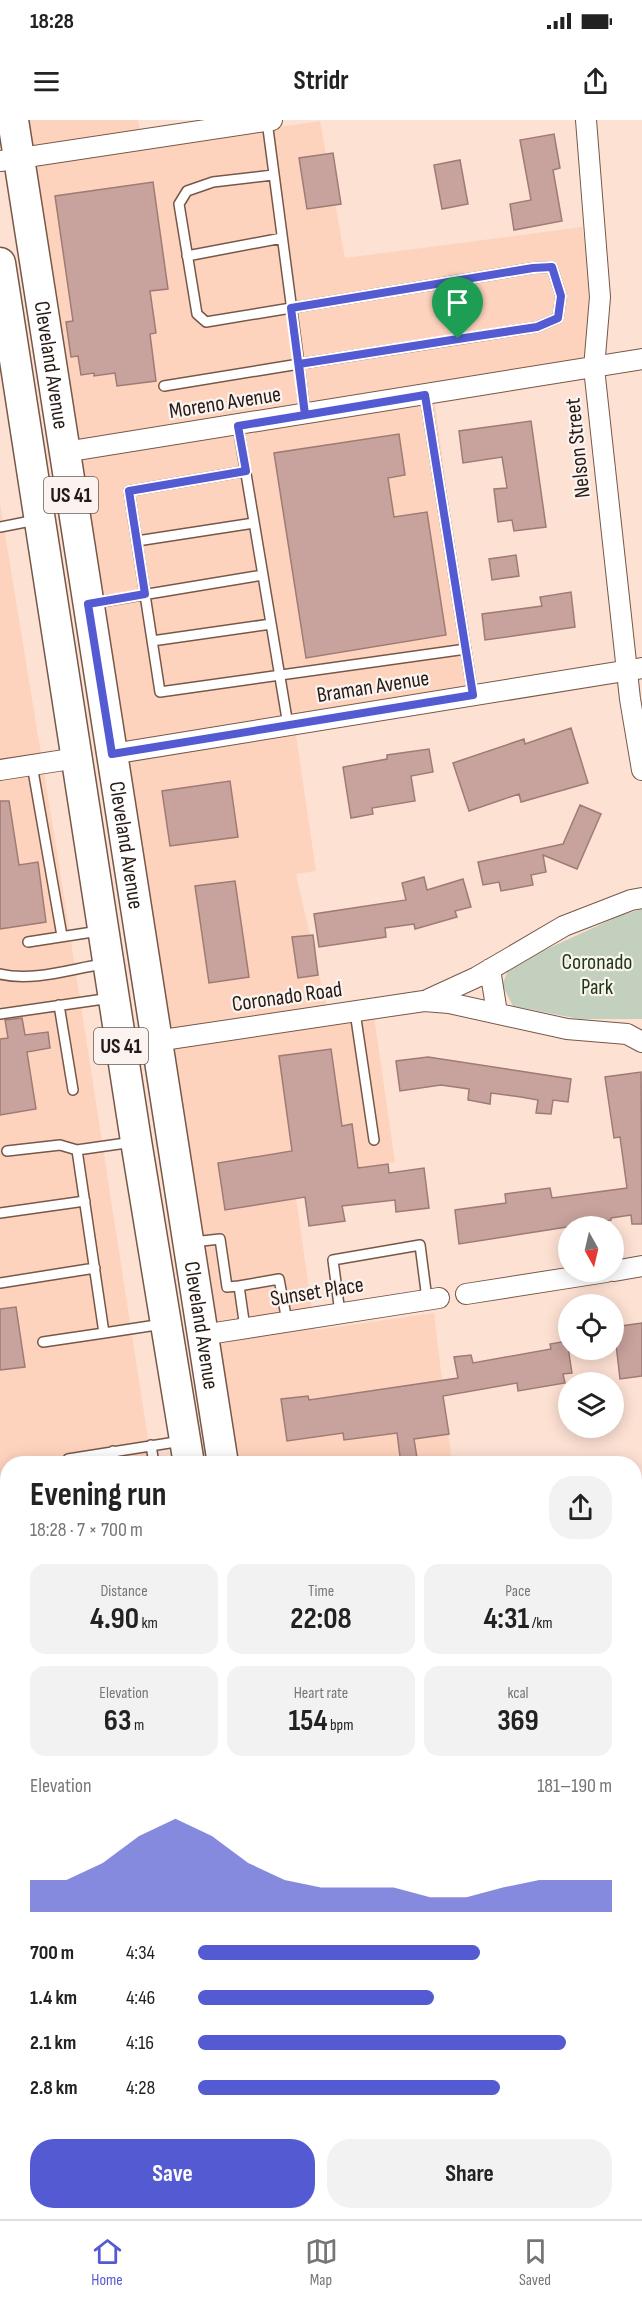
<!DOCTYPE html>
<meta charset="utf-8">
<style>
:root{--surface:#fff;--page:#f2f2f2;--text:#222;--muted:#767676;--line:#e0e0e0;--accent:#545ad1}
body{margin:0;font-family:"Sofia Sans Condensed",sans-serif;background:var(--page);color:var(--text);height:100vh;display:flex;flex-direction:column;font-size:22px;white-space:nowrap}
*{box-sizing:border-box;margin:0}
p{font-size:20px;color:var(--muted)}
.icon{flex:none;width:33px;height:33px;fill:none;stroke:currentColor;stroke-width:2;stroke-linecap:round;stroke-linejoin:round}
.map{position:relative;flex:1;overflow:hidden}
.drawer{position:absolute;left:0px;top:1336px;width:642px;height:764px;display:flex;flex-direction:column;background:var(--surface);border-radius:24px 24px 0 0;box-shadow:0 3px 15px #0003}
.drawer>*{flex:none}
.needle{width:39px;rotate:172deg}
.controls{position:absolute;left:558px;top:1096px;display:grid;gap:12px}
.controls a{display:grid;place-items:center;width:66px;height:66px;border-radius:50%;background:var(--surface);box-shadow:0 3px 15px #0003;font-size:30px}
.pin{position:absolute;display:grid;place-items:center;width:51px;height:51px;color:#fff;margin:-62px -26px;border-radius:50% 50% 50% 0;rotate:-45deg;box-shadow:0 0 6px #0007}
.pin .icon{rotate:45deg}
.round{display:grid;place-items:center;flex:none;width:63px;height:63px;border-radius:24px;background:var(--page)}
.headline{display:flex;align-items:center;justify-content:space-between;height:102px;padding:0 30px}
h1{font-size:33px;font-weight:700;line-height:45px}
.stats{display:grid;grid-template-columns:repeat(3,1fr);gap:9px;height:102px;padding:6px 30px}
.stats div{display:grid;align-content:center;border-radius:15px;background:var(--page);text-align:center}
.stats b{font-size:30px;font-weight:700}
.stats small{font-size:16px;font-weight:400}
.stats p{font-size:16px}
.chart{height:168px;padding:12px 30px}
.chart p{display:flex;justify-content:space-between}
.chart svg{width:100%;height:108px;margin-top:6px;fill:var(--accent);opacity:.7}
.primary-button{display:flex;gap:12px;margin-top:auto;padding:12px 30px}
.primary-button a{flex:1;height:69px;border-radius:24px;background:var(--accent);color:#fff;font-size:24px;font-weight:700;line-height:69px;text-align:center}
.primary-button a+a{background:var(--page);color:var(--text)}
ul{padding:0 30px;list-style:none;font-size:20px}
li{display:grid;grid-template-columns:96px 72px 1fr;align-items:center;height:45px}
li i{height:15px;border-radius:8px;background:var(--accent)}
.status{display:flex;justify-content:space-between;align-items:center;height:42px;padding:0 30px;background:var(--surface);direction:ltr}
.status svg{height:16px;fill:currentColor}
header{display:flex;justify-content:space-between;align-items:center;height:78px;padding:0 30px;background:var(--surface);font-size:27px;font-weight:700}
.menu{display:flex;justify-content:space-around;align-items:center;height:84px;border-top:2px solid var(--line);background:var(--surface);font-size:16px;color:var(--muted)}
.menu a{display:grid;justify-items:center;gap:3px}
.menu .current{color:var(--accent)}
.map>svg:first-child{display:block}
</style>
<div class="status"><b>18:28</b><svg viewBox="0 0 49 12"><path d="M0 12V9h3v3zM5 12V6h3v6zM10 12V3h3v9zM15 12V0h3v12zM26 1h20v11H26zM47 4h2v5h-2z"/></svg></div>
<header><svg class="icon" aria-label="menu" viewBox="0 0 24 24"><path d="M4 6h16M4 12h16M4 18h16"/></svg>Stridr<svg class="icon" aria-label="share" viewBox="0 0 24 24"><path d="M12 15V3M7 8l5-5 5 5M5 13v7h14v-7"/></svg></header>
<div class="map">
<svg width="642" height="2099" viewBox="0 0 642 2099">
<rect width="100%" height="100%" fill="#fde1d3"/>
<path fill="#fed3be" d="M24 0H138L143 27 320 1 345 138 582 107 608 256 435 284 475 582 296 615 316 751 296 754 331 906 374 896 395 1042 293 1057 315 1210 434 1193 452 1344H229Z
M0 383 59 744 152 1344H8V1524L0 1525Z
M7 1547 8 1731 0 1733V1548Z
M532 2092 533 2099H349L347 2093Z
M142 2093H261L262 2099H143Z"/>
<path fill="#c2d0bd" d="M642 789V899H579L513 886 502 865 510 846 619 796Z"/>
<path fill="#c8a29d" stroke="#9f7b76" stroke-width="1.5" d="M554 14 560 48 553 50 562 101 514 110 510 84 531 80 520 20Z
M333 33 341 84 307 89 299 38Z
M460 40 468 84 442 89 434 45Z
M153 62 168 169 150 171 156 213 150 214 156 261 117 266 115 253 94 256V253L81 255 78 236 71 237 66 202 73 201 55 76Z
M531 301 546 407 514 411 512 400 498 402 494 369 507 368 502 337 463 343 459 311Z
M399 314 405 355 388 358 394 397 427 392 446 515 306 538 274 333Z
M516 435 519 456 492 460 489 439Z
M571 472 575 507 485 520 482 494 542 486 540 477Z
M571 608 588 663 521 682 519 674 469 691 453 643 524 619 525 624Z
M429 629 433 652 411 656 415 681 372 688 373 694 351 698 343 647 387 639V635Z
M230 661 238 717 170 726 162 671Z
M0 681H9L19 745 38 742 46 802 0 809Z
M580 685 601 694 577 749 543 735 546 752 531 755 533 765 501 771 499 762 483 765 478 742 563 724Z
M424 757 427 770 463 759 471 787 455 791 457 797 415 809 414 804 385 808 386 817 319 827 314 794 406 780 402 763Z
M235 761 249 857 209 863 195 766Z
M313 815 318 855 298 858 292 817Z
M22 898 25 915 48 912 50 928 27 932 36 989 0 995V919L8 918 5 900Z
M331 929 342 1006 352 1004 358 1048 388 1044 389 1053 424 1048 429 1088 396 1092 395 1080 342 1086 345 1101 309 1106 305 1077 225 1090 218 1043 292 1031 279 936Z
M428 937 571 959 568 982 553 980 551 994 536 993 538 980 521 977 491 973 490 984 468 980 469 969 441 965 400 971 396 941Z
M641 952 642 1104H632L631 1095 611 1098V1100L459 1124 455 1090 506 1083 505 1074 550 1068 552 1078 627 1068 620 1017 614 1018 605 957Z
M16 1187 25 1247 0 1250V1189Z
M642 1203V1256L620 1259 614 1207Z
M567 1221 572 1253 563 1254 565 1263 518 1271 517 1263 443 1276 449 1314 414 1319 418 1344H401L397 1313 344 1320 343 1313 287 1321 281 1279 308 1276 309 1280 458 1258 454 1237 471 1235 473 1243 551 1229 550 1224Z"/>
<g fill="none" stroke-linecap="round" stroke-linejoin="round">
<defs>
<path id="lane" d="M273 55 213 62 187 71 179 84 197 194 206 202 533 148 552 147 561 176 558 198 537 207 299 244 305 295
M187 136 282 118
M164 266 299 244 267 1
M425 275 473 575
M238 306 288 605
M246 351 129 371 160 572 466 529
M0 407 36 400
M137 421 254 403
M94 483 263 455
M152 521 271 504
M32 645 62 816
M28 822 99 811
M0 854C33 862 70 849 103 844
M59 885 73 970
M355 892 374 1020
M0 894 111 878
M133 1022 77 1030 104 1213 163 1204
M7 1031 60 1025 77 1030
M0 1093 85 1081
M193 1122 220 1119 227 1167 239 1166
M0 1163 95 1148
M340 1193 333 1140 420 1125 427 1179
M245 1208 239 1166 279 1159 287 1201
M43 1222 104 1213
M151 1325 154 1344
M113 1331 115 1344
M66 1344 68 1339 182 1321
M0 1606 8 1605
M396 2092 397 2099"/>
<path id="street" d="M586 0 600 177 594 248 630 579 642 650
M0 41 272 0
M65 332 642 239
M112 634 642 548
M0 650 77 638
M490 849 497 893
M429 879 477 857 564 806 631 780 642 778
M156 921 424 881 449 883 567 909 627 914 642 922
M614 1151 642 1146
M466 1174 606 1152
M202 1215 439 1178
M634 1434 642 1433
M0 1814 8 1813
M634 1875 642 1924
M0 1988 8 1987
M177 2092 178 2099"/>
<path id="secondary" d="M0 1537 8 1536"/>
<g id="primary">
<path id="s1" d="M13 0 223 1344"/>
<path d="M0 143 136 1021 189 1344"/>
<path d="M303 2092 304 2099"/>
<path d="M338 2092 339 2099"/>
</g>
</defs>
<use href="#lane" stroke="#765849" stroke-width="12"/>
<use href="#street" stroke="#765849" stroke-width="22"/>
<use href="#secondary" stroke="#765849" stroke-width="30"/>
<use href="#primary" stroke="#765849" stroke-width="33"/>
<use href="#lane" stroke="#fff" stroke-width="9"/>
<use href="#street" stroke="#fff" stroke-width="20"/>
<use href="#secondary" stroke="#fff" stroke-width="27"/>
<use href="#primary" stroke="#fff" stroke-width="30"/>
</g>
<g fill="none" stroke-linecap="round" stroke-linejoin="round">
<defs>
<path id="route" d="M458 219 299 244 305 295 238 306 246 351 129 371 145 474 88 484 112 634 473 575 425 275 305 295 291 188 533 148 552 147 561 176 558 198 537 207 458 219"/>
</defs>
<use href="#route" stroke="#fff" stroke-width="12"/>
<use href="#route" stroke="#545ad1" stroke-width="8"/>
</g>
<g text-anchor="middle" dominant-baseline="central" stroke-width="4.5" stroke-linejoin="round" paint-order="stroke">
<g fill="#faf3f0" stroke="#665b56" stroke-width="1.5">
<rect x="44" y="357" width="54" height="36" rx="4.5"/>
<rect x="94" y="908" width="54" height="36" rx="4.5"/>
</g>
<g font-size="21" font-weight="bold" fill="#271a14">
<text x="71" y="375">US 41</text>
<text x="121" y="926">US 41</text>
</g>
<g font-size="22" fill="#271a14" stroke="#faf3f0">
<text stroke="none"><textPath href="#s1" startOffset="248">Cleveland Avenue</textPath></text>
<text transform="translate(225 283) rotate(-9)">Moreno Avenue</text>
<text transform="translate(578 328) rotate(-96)">Nelson Street</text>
<text transform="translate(373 567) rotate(-9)">Braman Avenue</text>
<text stroke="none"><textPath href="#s1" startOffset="734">Cleveland Avenue</textPath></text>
<text transform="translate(287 877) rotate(-8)">Coronado Road</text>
<text transform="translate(317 1172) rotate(-9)">Sunset Place</text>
<text stroke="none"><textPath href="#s1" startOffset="1220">Cleveland Avenue</textPath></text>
</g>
<g font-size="22" fill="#1c3910" stroke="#faf3f0">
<text x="597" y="842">Coronado<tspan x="597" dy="25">Park</tspan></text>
</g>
</g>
</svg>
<div class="controls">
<a><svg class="needle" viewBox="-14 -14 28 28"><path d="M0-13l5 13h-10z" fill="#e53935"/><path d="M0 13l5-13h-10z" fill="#767676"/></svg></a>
<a><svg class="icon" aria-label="locate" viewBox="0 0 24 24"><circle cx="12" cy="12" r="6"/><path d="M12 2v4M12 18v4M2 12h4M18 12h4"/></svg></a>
<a><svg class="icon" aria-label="layers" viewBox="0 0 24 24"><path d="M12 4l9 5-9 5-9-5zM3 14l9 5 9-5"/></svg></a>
</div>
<div class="pin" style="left:458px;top:219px;background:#1e9e55"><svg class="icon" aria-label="arrive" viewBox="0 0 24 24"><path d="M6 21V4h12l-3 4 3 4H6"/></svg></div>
<section class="drawer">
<div class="headline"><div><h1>Evening run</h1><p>18:28 · 7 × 700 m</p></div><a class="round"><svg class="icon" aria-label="share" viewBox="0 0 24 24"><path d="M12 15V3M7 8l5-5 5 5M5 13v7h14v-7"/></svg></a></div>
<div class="stats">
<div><p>Distance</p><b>4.90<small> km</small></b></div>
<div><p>Time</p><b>22:08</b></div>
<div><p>Pace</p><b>4:31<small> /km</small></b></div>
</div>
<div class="stats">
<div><p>Elevation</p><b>63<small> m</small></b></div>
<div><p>Heart rate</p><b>154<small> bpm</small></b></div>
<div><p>kcal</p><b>369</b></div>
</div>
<div class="chart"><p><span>Elevation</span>181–190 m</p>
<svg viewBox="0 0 160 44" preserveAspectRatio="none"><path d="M0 44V31L10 31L20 24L30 13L40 6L50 13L60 24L70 31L80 34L90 34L100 34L110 38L120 38L130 34L140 31L150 31L160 31V44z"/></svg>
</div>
<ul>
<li><b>700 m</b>4:34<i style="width:68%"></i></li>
<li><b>1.4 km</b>4:46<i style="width:57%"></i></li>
<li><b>2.1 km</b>4:16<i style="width:89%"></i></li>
<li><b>2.8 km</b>4:28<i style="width:73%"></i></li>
</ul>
<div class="primary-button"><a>Save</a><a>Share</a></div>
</section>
</div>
<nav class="menu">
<a class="current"><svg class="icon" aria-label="home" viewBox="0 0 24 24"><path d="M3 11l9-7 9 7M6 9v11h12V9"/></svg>Home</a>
<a><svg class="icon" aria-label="map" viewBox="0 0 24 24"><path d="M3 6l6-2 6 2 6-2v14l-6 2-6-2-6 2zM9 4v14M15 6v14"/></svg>Map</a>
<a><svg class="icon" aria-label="saved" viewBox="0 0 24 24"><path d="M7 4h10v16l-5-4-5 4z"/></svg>Saved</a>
</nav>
